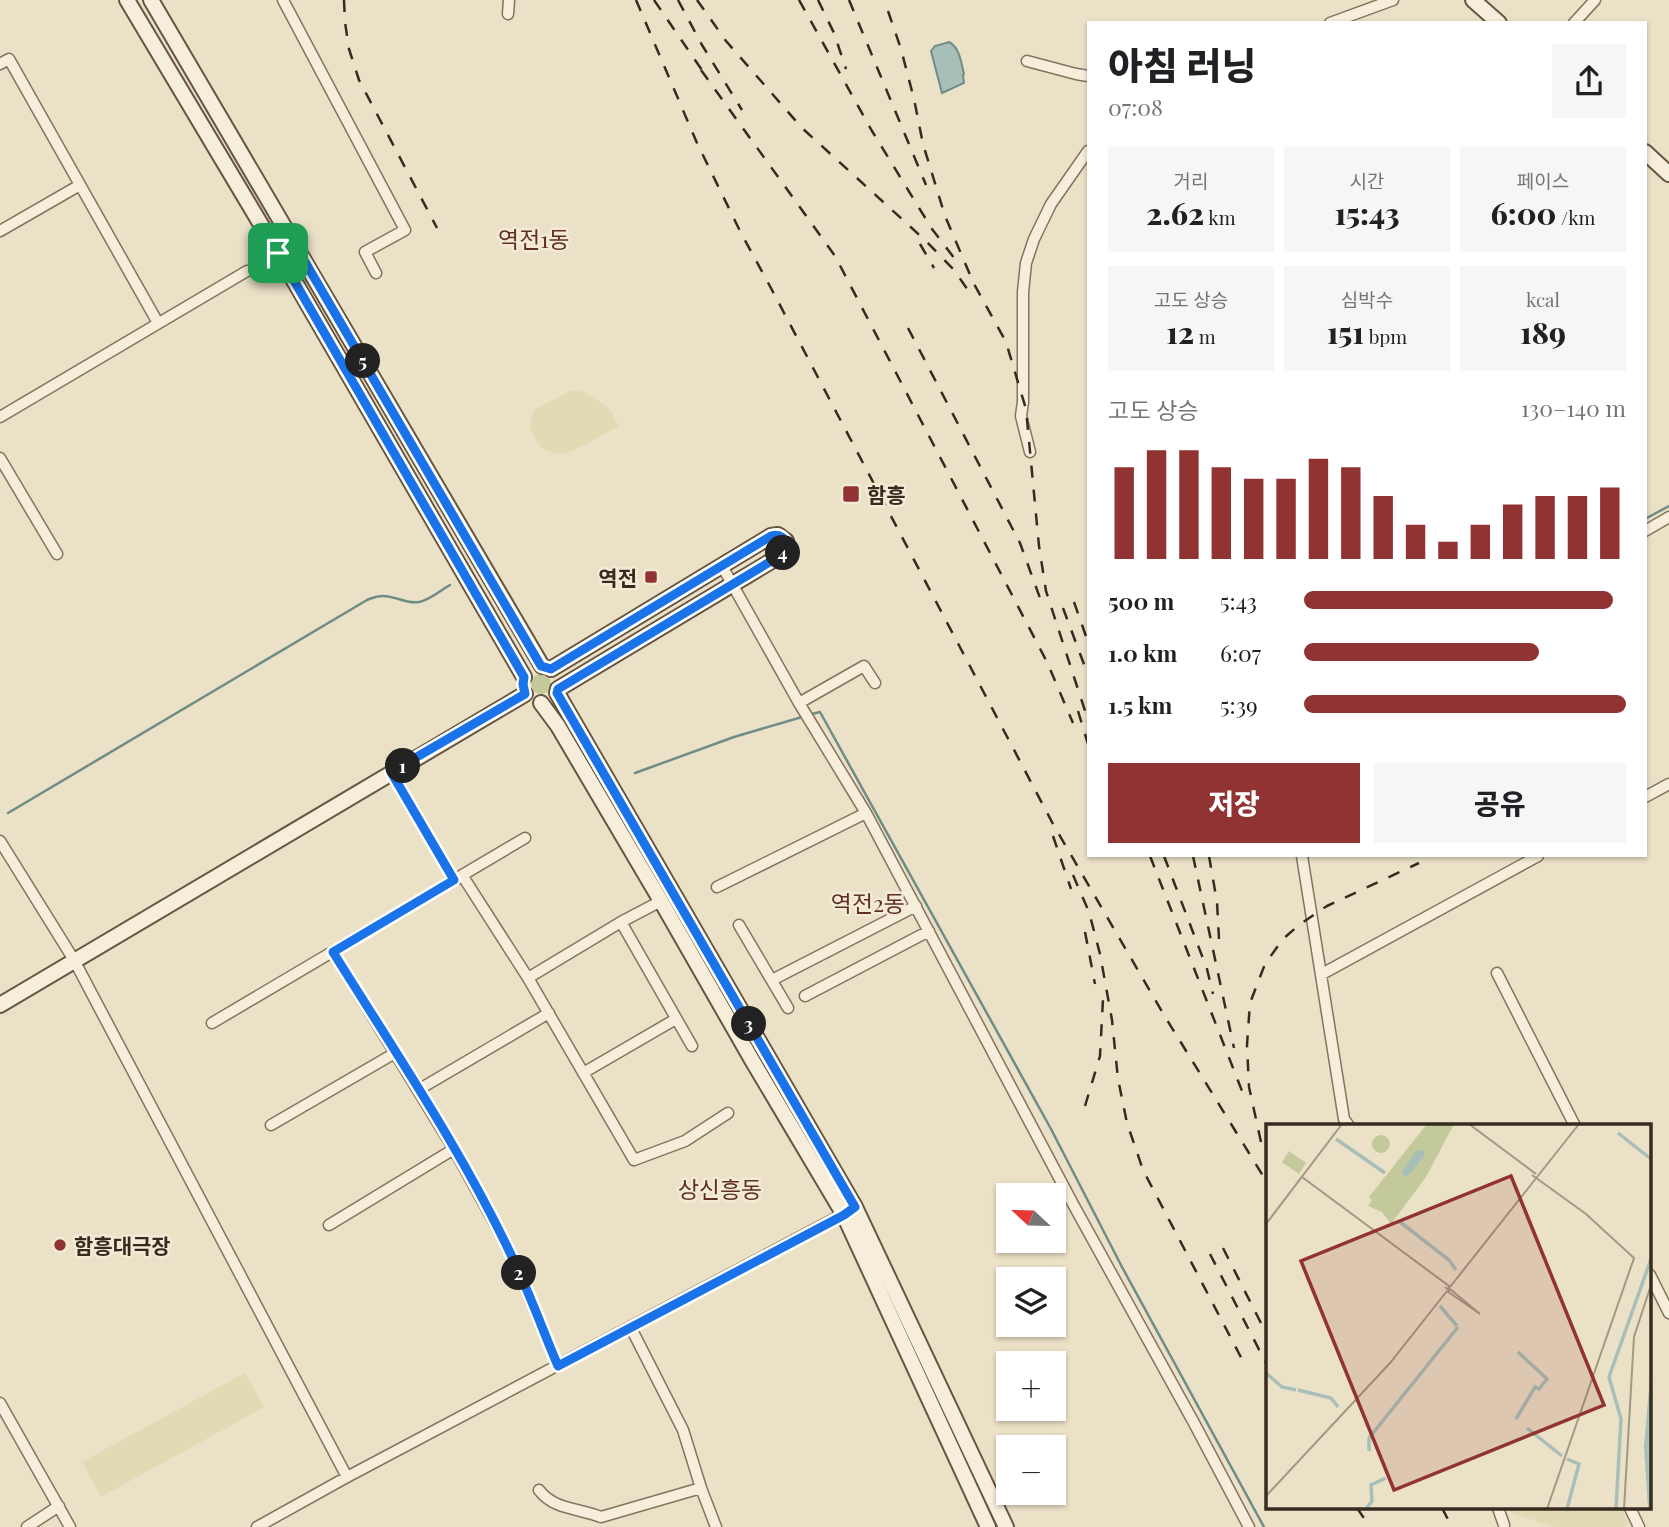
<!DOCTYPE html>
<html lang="ko">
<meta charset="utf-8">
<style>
:root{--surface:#fff;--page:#f6f6f6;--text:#202124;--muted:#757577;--accent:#903332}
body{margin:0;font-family:"Playfair Display","Noto Sans KR",serif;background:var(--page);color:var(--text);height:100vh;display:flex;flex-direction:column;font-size:26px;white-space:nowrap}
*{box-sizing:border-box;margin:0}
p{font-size:23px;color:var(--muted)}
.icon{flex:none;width:38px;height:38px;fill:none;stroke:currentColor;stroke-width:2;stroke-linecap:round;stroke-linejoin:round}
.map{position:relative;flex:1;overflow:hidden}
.side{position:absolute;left:1087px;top:21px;width:560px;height:836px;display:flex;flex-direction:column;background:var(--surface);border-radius:0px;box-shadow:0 2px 5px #0004}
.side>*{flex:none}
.needle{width:46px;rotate:292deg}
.fabs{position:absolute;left:996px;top:1183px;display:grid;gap:14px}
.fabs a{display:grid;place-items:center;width:70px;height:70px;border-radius:0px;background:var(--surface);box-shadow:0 2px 5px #0004;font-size:35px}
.pin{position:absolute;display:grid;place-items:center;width:60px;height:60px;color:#fff;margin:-30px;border-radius:14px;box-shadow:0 4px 10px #0006}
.km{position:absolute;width:35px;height:35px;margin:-18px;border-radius:50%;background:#222;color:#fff;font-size:19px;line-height:35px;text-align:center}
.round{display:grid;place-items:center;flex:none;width:74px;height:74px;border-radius:0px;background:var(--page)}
.headline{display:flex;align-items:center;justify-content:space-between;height:119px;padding:0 21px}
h1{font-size:38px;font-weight:800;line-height:52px}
.figures{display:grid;grid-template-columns:repeat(3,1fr);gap:10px;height:119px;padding:7px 21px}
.figures div{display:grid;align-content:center;border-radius:0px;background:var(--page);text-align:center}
.figures b{font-size:30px;font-weight:800}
.figures small{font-size:19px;font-weight:400}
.figures p{font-size:19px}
.chart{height:196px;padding:14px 21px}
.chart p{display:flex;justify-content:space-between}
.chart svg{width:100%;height:126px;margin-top:7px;stroke:var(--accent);stroke-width:6}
.cta{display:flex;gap:14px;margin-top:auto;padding:14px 21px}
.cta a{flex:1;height:80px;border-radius:0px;background:var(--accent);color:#fff;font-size:28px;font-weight:800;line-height:80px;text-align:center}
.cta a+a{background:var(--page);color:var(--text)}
ul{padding:0 21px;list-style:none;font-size:23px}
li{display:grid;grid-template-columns:112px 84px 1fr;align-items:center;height:52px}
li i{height:18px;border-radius:9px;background:var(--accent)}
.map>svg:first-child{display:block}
</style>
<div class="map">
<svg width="1669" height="1527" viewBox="0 0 1669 1527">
<rect width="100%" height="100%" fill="#ebe1c7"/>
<path fill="#e0dab5" d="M580 390 602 403 610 410 619 426 573 451 558 454 546 450 538 444 530 428 532 414 536 409 570 391Z
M245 1373 264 1407 101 1497 82 1462Z
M1508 1508H1622L1629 1525 1622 1527H1555L1512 1513Z"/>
<path fill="#c3c99b" d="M531 684a10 10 0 1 1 20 0a10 10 0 1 1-20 0Z"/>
<path fill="#a8bfb9" stroke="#6f8d86" stroke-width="2" d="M949 42C960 48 961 62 964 74L963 75 964 83 942 93 931 51 935 46Z"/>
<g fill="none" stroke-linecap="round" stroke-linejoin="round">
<path stroke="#6f8d86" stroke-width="2.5" d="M1645 519 1669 506
M812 714 820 712 1051 1129 1122 1267 1264 1527
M635 773 734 737 802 717
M8 813 367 600C392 589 400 605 419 602 430 600 441 590 450 585"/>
<defs>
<path id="street" d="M283 0 405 230 365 252 376 273
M508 14 509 0
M1330 23 1393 0
M1574 23 1595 0
M1027 61 1076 74 1088 76
M0 64 9 59 158 323
M0 231 80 185
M259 264 294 243
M0 417 247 271
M1030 452 1021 416 1023 402V292L1026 263 1034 239 1051 204 1088 151
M0 458 57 554
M1645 531 1669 517
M722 566 799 703 866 813 1073 1204 1194 1423 1249 1527
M799 703 864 666 875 683
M391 772 454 880
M1645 797 1669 784
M0 841 74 960 347 1477
M1302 856 1344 1119 1349 1126
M462 875 528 978 634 1160 685 1141 728 1113
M717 887 866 813
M621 922 692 1046
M739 925 788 1008
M333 952 454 1149 498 1229 514 1260 558 1366
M1497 973 1575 1126
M1322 974 1538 856
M528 978 621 922 661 901
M772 980 916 906
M805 996 929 931
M212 1023 525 838
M583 1073 676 1019
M418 1090 549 1013
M271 1125 395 1053
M329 1225 454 1149
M1650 1275 1669 1313
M631 1328 683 1430 701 1488 716 1527
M0 1403 70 1527
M539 1490C554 1510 579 1508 601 1517L701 1488
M1498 1508 1504 1525
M1630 1508 1639 1527
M27 1527 59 1506
M257 1527 347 1477 849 1211"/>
<path id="secondary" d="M127 0 278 253 524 677
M151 0 542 666
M1473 0 1499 23
M1645 152 1669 174
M551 669 771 536 778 535 786 541V548L783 554 558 689
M557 693 855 1207 1006 1527
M541 703 558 726 661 901 752 1060 844 1215 988 1527
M0 1005 525 694"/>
</defs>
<use href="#street" stroke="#85735e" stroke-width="13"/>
<use href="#secondary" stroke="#675541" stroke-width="18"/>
<use href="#street" stroke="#f6eeda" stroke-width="10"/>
<use href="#secondary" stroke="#f6eeda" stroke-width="14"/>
<path stroke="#372b20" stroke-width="2.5" stroke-dasharray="12 12" stroke-linecap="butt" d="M344 0 345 22 349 49 359 80 437 228
M636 0 697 143 741 233 772 290 1053 824 1164 1015 1268 1184
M654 0 706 76
M678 0 702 45 742 110
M697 0 726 41 802 128 926 241 954 270 972 296
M799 0 872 131 932 229 958 263
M818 0 834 33 846 69
M849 0 926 185
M888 11 901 49 914 99 923 144 945 216 974 284 1006 342 1026 409 1039 546 1046 591 1088 720
M701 70 835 256 1047 662 1073 723
M920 244 934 268
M908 328 1020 543 1040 598
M1074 602 1088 642
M1063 608 1088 675
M1078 711 1088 744
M1053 836 1071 889
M1150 856 1244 1096
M1164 856 1207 969 1213 994
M1193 856 1234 1048
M1209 856 1217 902 1219 939
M1073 875 1089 912 1100 954 1112 1020 1118 1079 1127 1123 1143 1170 1245 1365
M1085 932 1095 984
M1085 1106 1100 1056 1103 999
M1261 1142 1249 1087 1247 1045 1250 1003 1265 964 1283 939 1299 925 1327 906 1419 863
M1223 1248 1268 1337
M1210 1254 1268 1367
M1357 1508 1370 1527
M1442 1508 1452 1527"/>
</g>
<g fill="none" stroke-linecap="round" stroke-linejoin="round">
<defs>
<path id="route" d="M294 243 541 666 551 669 771 536C779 534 784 537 787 545L783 554 558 689 557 693 855 1207 844 1215 558 1366C543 1331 530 1294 513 1259 463 1152 395 1052 333 952L454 880 391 772 525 694 523 684 524 677 278 253Z"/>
</defs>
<use href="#route" stroke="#fff" stroke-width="14"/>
<use href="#route" stroke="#1a73e8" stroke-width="9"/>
</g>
<g fill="#903332" stroke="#f3ebd6" stroke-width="2.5">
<rect x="842" y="485" width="18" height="18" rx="3.5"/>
<rect x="644" y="570" width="14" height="14" rx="3.5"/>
<circle cx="60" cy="1245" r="7"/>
</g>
<g text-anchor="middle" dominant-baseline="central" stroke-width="5" stroke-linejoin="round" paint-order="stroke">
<g font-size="21" font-weight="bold" fill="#372b20" stroke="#f3ebd6" text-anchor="start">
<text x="867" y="494">함흥</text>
<text x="637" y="577" text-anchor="end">역전</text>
<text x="74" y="1245">함흥대극장</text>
</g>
<g font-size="23" fill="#603123" stroke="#f3ebd6">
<text x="534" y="238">역전1동</text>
<text x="868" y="902">역전2동</text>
<text x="720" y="1188">상신흥동</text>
</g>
</g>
<g transform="translate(1266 1124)">
<rect width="385" height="385" fill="#ebe1c7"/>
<path d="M161 0H188L160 53 125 100 116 88 102 82 106 76 103 73ZM106 20a9 9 0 1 1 18 0a9 9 0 1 1-18 0ZM23 27 40 39 33 50 16 38Z" fill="#c3c99b"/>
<path d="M151 26 158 27V33L140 54 135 48ZM385 241V384L382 385 378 323Z" fill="#a8bfb9"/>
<path fill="none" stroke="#a8bfb9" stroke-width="3.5" d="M352 9 385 35M70 15 119 49M134 98 183 136 190 146M174 182 191 202M0 249 16 263 30 266M32 266 65 274 72 283M250 295 269 263 273 265 281 255 252 228M261 304 296 332M103 327V314L192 203M100 385 106 377 105 361 120 354M301 385 313 340 301 335M350 385 355 295 343 253 385 135"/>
<path fill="none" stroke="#a39884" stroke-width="2" d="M203 0 270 50M266 51 320 90 368 134 281 385M36 53 183 162V166L179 163M0 100 76 0M184 163 313 0M181 167 214 190 184 165M0 372 124 239 181 167M358 385 368 213 385 161"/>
<path fill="#903332" fill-opacity="0.15" stroke="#903332" stroke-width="3.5" d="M245 52 338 281 128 366 35 137Z"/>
<rect width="385" height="385" fill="none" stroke="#372b20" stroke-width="3.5"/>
</g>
</svg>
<div class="fabs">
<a><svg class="needle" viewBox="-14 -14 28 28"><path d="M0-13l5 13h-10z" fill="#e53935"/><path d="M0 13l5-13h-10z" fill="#757577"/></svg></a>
<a><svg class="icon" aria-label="layers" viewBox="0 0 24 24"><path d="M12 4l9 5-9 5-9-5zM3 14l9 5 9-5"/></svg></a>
<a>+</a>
<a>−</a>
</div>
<div class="pin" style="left:278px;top:253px;background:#1e9e55"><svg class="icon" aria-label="arrive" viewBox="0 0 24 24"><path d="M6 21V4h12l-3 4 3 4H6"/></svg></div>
<b class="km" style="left:403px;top:766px">1</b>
<b class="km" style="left:519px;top:1273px">2</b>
<b class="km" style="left:749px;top:1024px">3</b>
<b class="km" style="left:783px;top:553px">4</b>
<b class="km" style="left:363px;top:361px">5</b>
<section class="side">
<div class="headline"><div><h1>아침 러닝</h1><p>07:08</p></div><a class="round"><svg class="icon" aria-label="share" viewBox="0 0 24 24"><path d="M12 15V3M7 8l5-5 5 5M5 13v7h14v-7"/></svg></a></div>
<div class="figures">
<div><p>거리</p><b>2.62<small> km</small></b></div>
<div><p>시간</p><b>15:43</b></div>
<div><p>페이스</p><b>6:00<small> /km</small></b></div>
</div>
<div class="figures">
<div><p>고도 상승</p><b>12<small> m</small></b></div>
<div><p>심박수</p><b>151<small> bpm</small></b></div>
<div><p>kcal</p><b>189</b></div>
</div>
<div class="chart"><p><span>고도 상승</span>130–140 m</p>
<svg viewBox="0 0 160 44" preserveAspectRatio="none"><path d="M5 44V12M15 44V6M25 44V6M35 44V12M45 44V16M55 44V16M65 44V9M75 44V12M85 44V22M95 44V32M105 44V38M115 44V32M125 44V25M135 44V22M145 44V22M155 44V19"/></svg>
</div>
<ul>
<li><b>500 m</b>5:43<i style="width:96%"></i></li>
<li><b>1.0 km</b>6:07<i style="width:73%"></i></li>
<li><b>1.5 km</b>5:39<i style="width:100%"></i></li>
</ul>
<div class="cta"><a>저장</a><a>공유</a></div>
</section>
</div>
